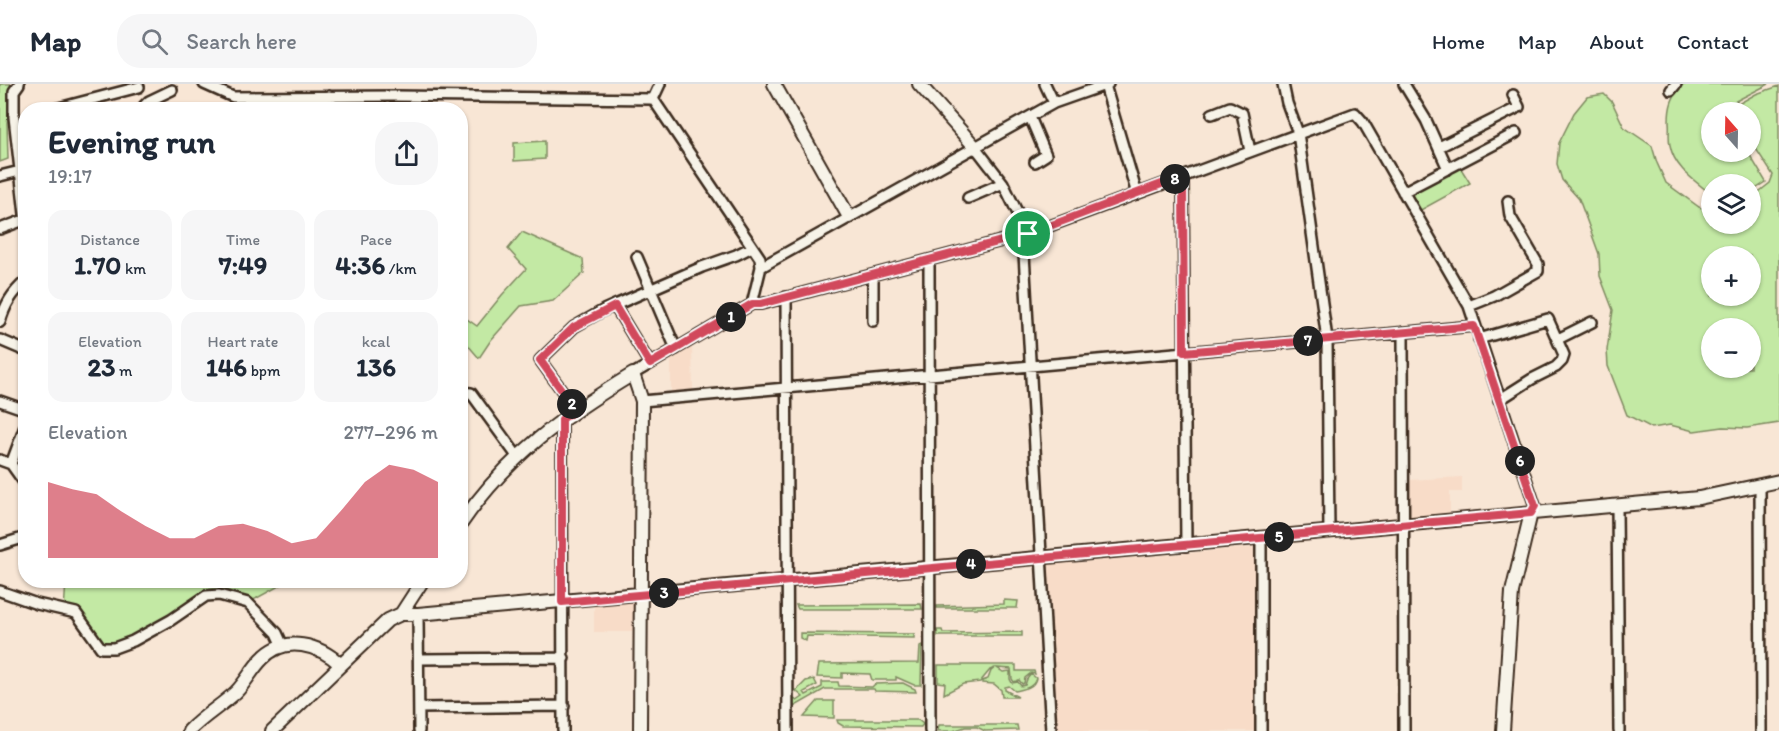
<!DOCTYPE html>
<meta charset="utf-8">
<style>
:root{--surface:#fff;--page:#f6f6f7;--text:#1f2937;--muted:#747a83;--line:#e0e1e3;--accent:#d1495b}
body{margin:0;font-family:Itim,sans-serif;background:var(--page);color:var(--text);height:100vh;display:flex;flex-direction:column;font-size:22px;white-space:nowrap}
*{box-sizing:border-box;margin:0}
p{font-size:20px;color:var(--muted)}
.icon{flex:none;width:33px;height:33px;fill:none;stroke:currentColor;stroke-width:2;stroke-linecap:round;stroke-linejoin:round}
.map{position:relative;flex:1;overflow:hidden}
.drawer{position:absolute;left:18px;top:18px;width:450px;height:486px;display:flex;flex-direction:column;background:var(--surface);border-radius:24px;box-shadow:0 2px 4px #0004}
.drawer>*{flex:none}
.needle{width:39px;rotate:340deg}
.fabs{position:absolute;left:1701px;top:18px;display:grid;gap:12px}
.fabs a{display:grid;place-items:center;width:60px;height:60px;border-radius:50%;background:var(--surface);box-shadow:0 2px 4px #0004;font-size:30px}
.pin{position:absolute;display:grid;place-items:center;width:51px;height:51px;color:#fff;margin:-26px;border:3px solid #fff;border-radius:50%;box-shadow:0 2px 6px #0007}
.km{position:absolute;width:30px;height:30px;margin:-15px;border-radius:50%;background:#222;color:#fff;font-size:16px;line-height:30px;text-align:center}
.round{display:grid;place-items:center;flex:none;width:63px;height:63px;border-radius:24px;background:var(--page)}
.head{display:flex;align-items:center;justify-content:space-between;height:102px;padding:0 30px}
h1{font-size:33px;font-weight:800;line-height:45px}
.metrics{display:grid;grid-template-columns:repeat(3,1fr);gap:9px;height:102px;padding:6px 30px}
.metrics div{display:grid;align-content:center;border-radius:15px;background:var(--page);text-align:center}
.metrics b{font-size:26px;font-weight:800}
.metrics small{font-size:16px;font-weight:400}
.metrics p{font-size:16px}
.chart{height:168px;padding:12px 30px}
.chart p{display:flex;justify-content:space-between}
.chart svg{width:100%;height:108px;margin-top:6px;fill:var(--accent);opacity:.7}
header{display:flex;align-items:center;gap:36px;box-sizing:border-box;height:84px;padding:0 30px;background:var(--surface);border-bottom:2px solid var(--line)}
header strong{font-size:28px}
nav{display:flex;gap:33px;margin-inline-start:auto;font-size:21px}
.search{width:420px;height:54px;background:var(--page);display:flex;align-items:center;gap:15px;box-sizing:border-box;padding:0 21px;border-radius:24px;color:var(--muted);font-size:22px}
.map>svg:first-child{display:block}
</style>
<header>
<strong>Map</strong>
<div class="search"><svg class="icon" aria-label="search" viewBox="0 0 24 24"><circle cx="10" cy="10" r="6"/><path d="M15 15l6 6"/></svg>Search here</div>
<nav><a>Home</a><a>Map</a><a>About</a><a>Contact</a></nav>
</header>
<div class="map">
<svg width="1779" height="647" viewBox="0 0 1779 647">
<rect width="100%" height="100%" fill="#f8e6d5"/>
<filter id="ink" filterUnits="userSpaceOnUse"><feTurbulence type="fractalNoise" baseFrequency=".0167" numOctaves="2"/><feDisplacementMap in="SourceGraphic" scale="12" xChannelSelector="R" yChannelSelector="G"/><feConvolveMatrix kernelMatrix="1 2 1 2 8 2 1 2 1" color-interpolation-filters="sRGB"/></filter>
<g filter="url(#ink)">
<path fill="#f8dcc8" d="M692 260 693 309 671 311V273Z
M1462 393V408H1450V429L1409 433V396Z
M1257 463V647H1058L1048 481Z
M633 517V548H594V520Z"/>
<path fill="#c3e9a4" stroke="#7f8a61" stroke-width="1.5" fill-rule="evenodd" d="M0 0H13L7 39 8 75 0 78Z
M1683 0H1769L1730 20 1731 24 1756 10 1779 2V339L1747 344 1723 343 1694 347 1670 341 1652 344 1627 331 1608 282 1607 266 1613 226 1600 192 1599 170 1579 115 1562 96 1557 80 1559 59 1574 29 1587 13 1604 10 1612 18 1624 43 1652 62 1657 79 1666 99 1699 123 1711 127 1712 140H1750L1751 114 1770 99 1773 91 1751 57 1750 28H1712V68H1748L1766 98 1751 108 1750 100H1712L1711 110C1695 97 1674 84 1670 61 1668 54 1670 45 1669 38 1669 22 1672 12 1683 0ZM1712 172H1750V212H1712ZM1712 244H1750V284H1712Z
M545 57V75L514 77V59Z
M1460 83 1470 99 1419 127 1409 109Z
M522 148 583 175 584 189 553 217 521 222 491 256 479 274 461 253V231L477 242 502 211 526 185 508 165Z
M66 497H288L248 519 206 512 133 557 101 564 76 529 64 527Z
M1004 516 1018 517 1017 524H937V522L1004 520Z
M921 520 922 525H798L796 521Z
M937 546H942L943 549 1022 548V552H938Z
M800 549 914 550V554L807 552 806 557 800 554Z
M922 561 921 601H914L896 593V596H872L870 590 842 589V594L817 593 819 580 919 579 920 562Z
M938 581H1016V587H1034L1035 590 1031 589 1025 594 1024 599 1022 600 1019 596 1014 598 1012 595 1011 585 997 584 1003 588 1010 587V595L1012 599 1018 598 1021 602 1025 601 1027 595 1031 590 1036 594C1034 604 1024 605 1015 607L1009 602 1005 603V606L1018 613H1002L1001 606 994 600 982 599V597L988 595 991 587 995 584 990 586 980 598 963 600 944 610 945 599 938 598Z
M814 595 817 601 804 608 806 611 822 603V598H838L839 602 872 603 875 600 903 599 915 605 916 608 875 607 874 605H825L792 624V613L797 617 803 613 796 607 806 597Z
M818 617H834V634L804 633Z
M837 636H918L923 640 921 643 843 642 838 639Z
M939 641H1017L1018 646 985 647 977 643H965L953 647H938Z"/>
<g fill="none" stroke-linecap="round" stroke-linejoin="round">
<defs>
<path id="minor" d="M19 0 14 7V33L26 139
M204 0 233 13 396 12 653 15
M1045 0 1054 19
M1283 0 1287 19 1298 49 1327 255 1329 448
M1404 0 1426 36 1448 85
M1105 1 1137 110
M1671 6 1676 0
M329 12 333 26
M653 15 760 174 761 183 752 220
M653 15 660 0
M144 22 149 17 172 6
M51 26 139 3
M1212 30 1230 23 1242 29 1250 67
M1030 33 1046 71 1035 78
M1439 63 1519 23 1513 11
M976 64 1003 99 1028 150
M0 92 20 87
M1183 92 1186 462
M1403 108 1516 49
M968 114 1003 99
M0 145 24 136
M1023 152 1051 647
M637 173 676 265
M929 177 930 647
M761 183 1054 19 1108 0
M873 192V237
M786 213 788 647
M615 222 650 280
M1469 222 1494 212 1538 187V180L1510 132 1508 117
M0 238C5 221 12 209 26 197
M1403 248 1404 647
M1479 255 1548 235 1564 271 1562 277 1556 283 1532 295 1499 316
M1558 255 1592 238
M0 256 26 267
M633 290 752 220H761L1028 150 1355 29 1363 38 1469 222 1535 422 1531 429
M460 308 471 309 517 372
M0 317 26 326
M642 317 1474 242
M576 326 540 276 574 243 604 226 702 183 736 171 752 163
M562 335 563 647
M0 376 11 380 26 401
M11 380 26 340
M1760 401 1761 647
M1617 422 1619 647
M1261 455V647
M0 461 26 453
M0 507 37 520 76 529 101 564H114L133 557 171 536 206 512 219 511 248 519 277 549 283 562
M418 530 419 647
M419 575 564 574
M419 624 564 622"/>
<path id="tertiary" d="M774 0 849 133
M919 0 976 64
M460 441C508 371 562 333 633 290L642 317 640 647
M401 530 423 496
M189 647C203 632 221 622 236 608 246 598 252 585 262 575 285 550 320 561 341 581
M272 647 388 536 401 530H418L1699 414 1779 397
M1503 647 1512 508 1531 429"/>
</defs>
<use href="#minor" stroke="#3b2a1e" stroke-width="14"/>
<use href="#tertiary" stroke="#3b2a1e" stroke-width="16"/>
<use href="#minor" stroke="#f7f3e8" stroke-width="9"/>
<use href="#tertiary" stroke="#f7f3e8" stroke-width="12"/>
</g>
</g>
<g fill="none" stroke-linecap="round" stroke-linejoin="round" filter="url(#ink)">
<defs>
<path id="route" d="M1183 92 1184 268 1474 242 1535 422 1531 429 562 518V335L576 326 540 276 574 243 615 222 650 280 752 220H761L1028 150Z"/>
</defs>
<use href="#route" stroke="#fff" stroke-width="12"/>
<use href="#route" stroke="#d1495b" stroke-width="8"/>
</g>
</svg>
<div class="fabs">
<a><svg class="needle" viewBox="-14 -14 28 28"><path d="M0-13l5 13h-10z" fill="#e53935"/><path d="M0 13l5-13h-10z" fill="#747a83"/></svg></a>
<a><svg class="icon" aria-label="layers" viewBox="0 0 24 24"><path d="M12 4l9 5-9 5-9-5zM3 14l9 5 9-5"/></svg></a>
<a>+</a>
<a>−</a>
</div>
<div class="pin" style="left:1028px;top:150px;background:#1e9e55"><svg class="icon" aria-label="arrive" viewBox="0 0 24 24"><path d="M6 21V4h12l-3 4 3 4H6"/></svg></div>
<b class="km" style="left:731px;top:233px">1</b>
<b class="km" style="left:572px;top:320px">2</b>
<b class="km" style="left:664px;top:509px">3</b>
<b class="km" style="left:971px;top:480px">4</b>
<b class="km" style="left:1279px;top:453px">5</b>
<b class="km" style="left:1520px;top:377px">6</b>
<b class="km" style="left:1308px;top:257px">7</b>
<b class="km" style="left:1175px;top:95px">8</b>
<section class="drawer">
<div class="head"><div><h1>Evening run</h1><p>19:17</p></div><a class="round"><svg class="icon" aria-label="share" viewBox="0 0 24 24"><path d="M12 15V3M7 8l5-5 5 5M5 13v7h14v-7"/></svg></a></div>
<div class="metrics">
<div><p>Distance</p><b>1.70<small> km</small></b></div>
<div><p>Time</p><b>7:49</b></div>
<div><p>Pace</p><b>4:36<small> /km</small></b></div>
</div>
<div class="metrics">
<div><p>Elevation</p><b>23<small> m</small></b></div>
<div><p>Heart rate</p><b>146<small> bpm</small></b></div>
<div><p>kcal</p><b>136</b></div>
</div>
<div class="chart"><p><span>Elevation</span>277–296 m</p>
<svg viewBox="0 0 160 44" preserveAspectRatio="none"><path d="M0 44V13L10 16L20 18L30 25L40 31L50 36L60 36L70 31L80 30L90 33L100 38L110 36L120 25L130 13L140 6L150 8L160 13V44z"/></svg>
</div>
</section>
</div>
